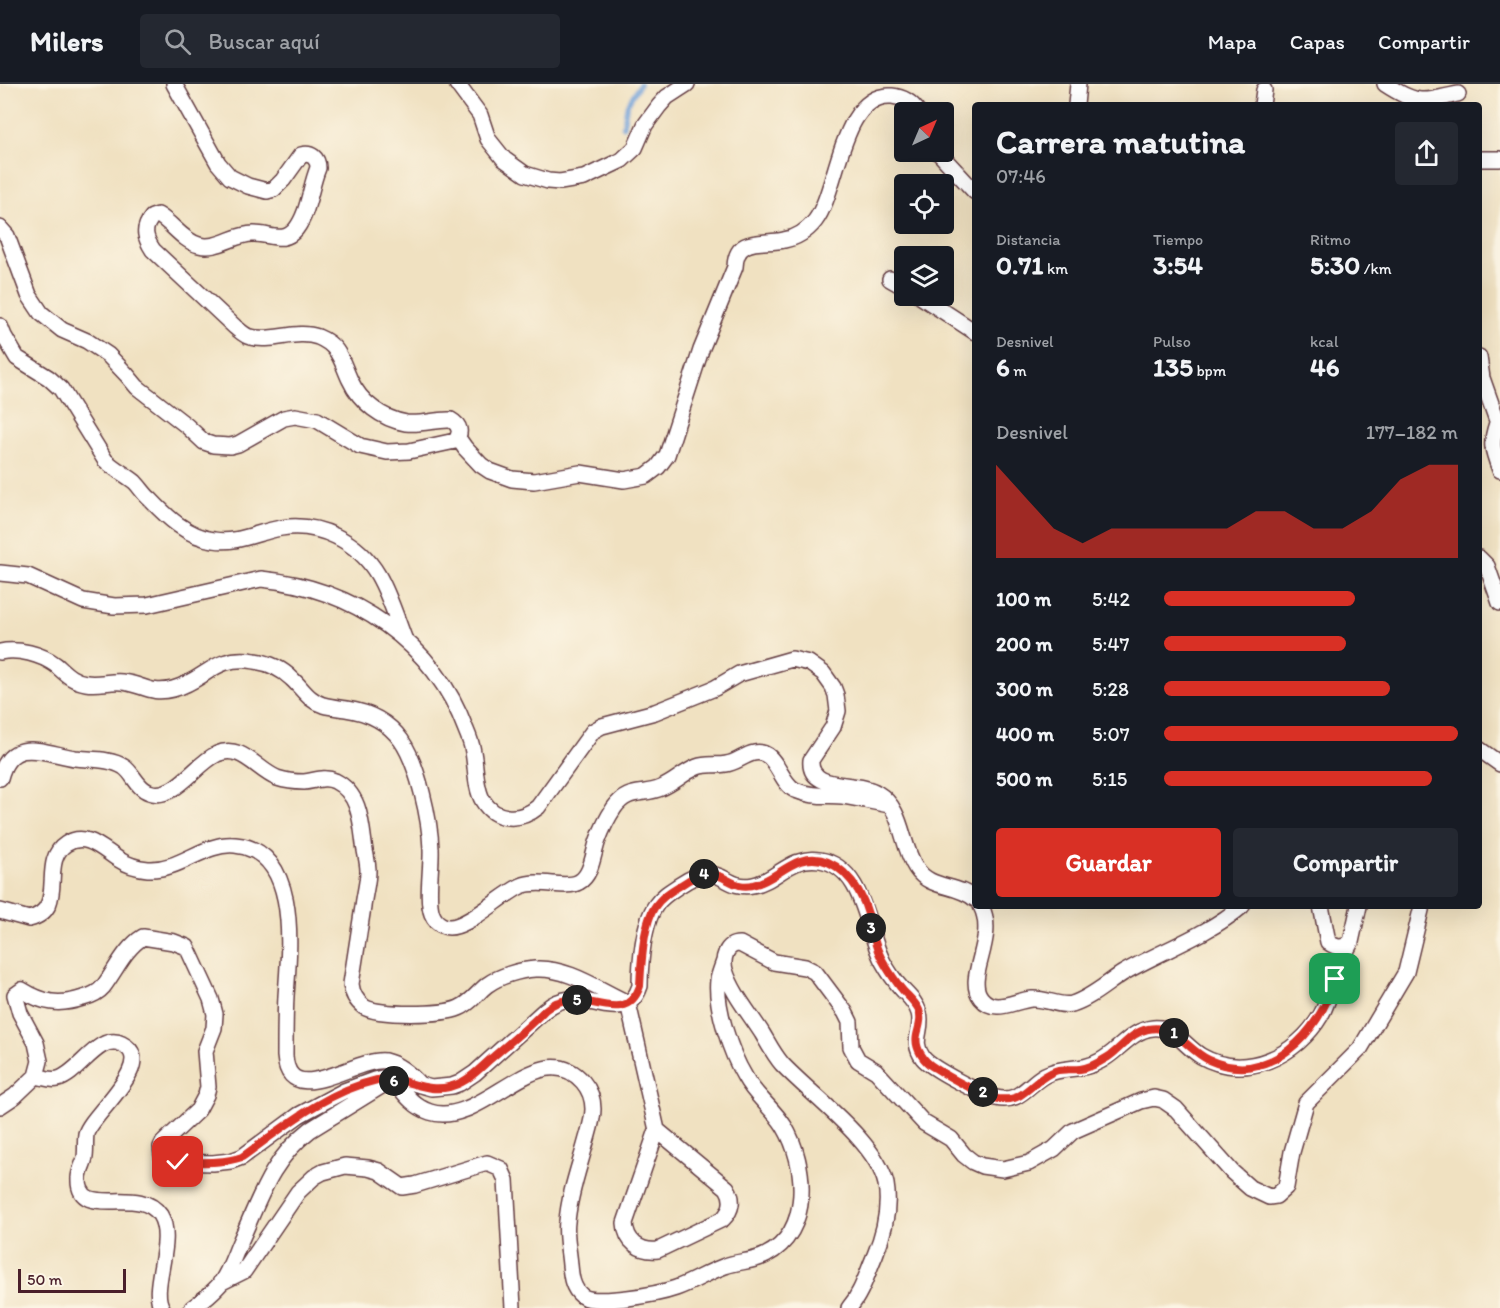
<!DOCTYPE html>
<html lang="es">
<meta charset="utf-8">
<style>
:root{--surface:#171b24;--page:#242831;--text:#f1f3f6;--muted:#9ea1a6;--line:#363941;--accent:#d93025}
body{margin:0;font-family:Itim,sans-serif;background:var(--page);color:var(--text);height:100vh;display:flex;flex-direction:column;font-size:22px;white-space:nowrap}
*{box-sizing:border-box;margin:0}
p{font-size:20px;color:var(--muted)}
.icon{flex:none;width:33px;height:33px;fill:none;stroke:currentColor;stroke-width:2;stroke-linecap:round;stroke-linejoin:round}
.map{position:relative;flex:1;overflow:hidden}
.side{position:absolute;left:972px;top:18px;width:510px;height:807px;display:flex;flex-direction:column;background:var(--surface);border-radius:6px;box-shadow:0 6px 24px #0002}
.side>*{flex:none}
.needle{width:39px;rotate:44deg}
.controls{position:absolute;left:894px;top:18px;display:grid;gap:12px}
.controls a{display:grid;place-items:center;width:60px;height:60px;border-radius:6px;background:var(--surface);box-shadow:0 6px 24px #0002;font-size:30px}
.scale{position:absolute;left:18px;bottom:15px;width:108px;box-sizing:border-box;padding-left:6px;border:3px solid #4a1f2b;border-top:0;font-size:16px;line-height:21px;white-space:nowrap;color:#4a1f2b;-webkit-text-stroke:4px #fcf5e5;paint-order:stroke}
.pin{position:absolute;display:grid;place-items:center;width:51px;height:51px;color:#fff;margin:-26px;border-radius:12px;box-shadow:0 3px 9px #0006}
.km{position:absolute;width:30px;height:30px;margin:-15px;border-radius:50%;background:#222;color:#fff;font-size:16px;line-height:30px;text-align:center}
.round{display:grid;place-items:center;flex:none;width:63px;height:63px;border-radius:6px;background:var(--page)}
.overview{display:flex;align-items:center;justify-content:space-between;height:102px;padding:0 24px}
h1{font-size:33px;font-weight:700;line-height:45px}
.stats{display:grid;grid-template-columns:repeat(3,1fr);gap:9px;height:102px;padding:6px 24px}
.stats div{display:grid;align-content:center}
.stats b{font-size:26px;font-weight:700}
.stats small{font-size:16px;font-weight:400}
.stats p{font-size:16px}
.chart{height:168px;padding:12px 24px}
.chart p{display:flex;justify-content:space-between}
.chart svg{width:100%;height:108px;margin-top:6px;fill:var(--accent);opacity:.7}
.button{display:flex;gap:12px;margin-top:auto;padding:12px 24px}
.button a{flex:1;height:69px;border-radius:6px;background:var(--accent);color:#fff;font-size:24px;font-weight:700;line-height:69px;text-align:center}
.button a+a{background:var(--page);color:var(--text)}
ul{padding:0 24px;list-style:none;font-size:20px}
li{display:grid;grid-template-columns:96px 72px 1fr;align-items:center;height:45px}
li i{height:15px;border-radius:8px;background:var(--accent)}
header{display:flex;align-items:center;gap:36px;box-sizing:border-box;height:84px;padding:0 30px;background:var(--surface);border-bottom:2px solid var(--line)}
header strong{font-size:28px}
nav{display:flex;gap:33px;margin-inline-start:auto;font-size:21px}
.search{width:420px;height:54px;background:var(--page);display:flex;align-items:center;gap:15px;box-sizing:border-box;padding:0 21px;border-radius:6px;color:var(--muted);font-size:22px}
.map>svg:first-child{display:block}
</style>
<header>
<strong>Milers</strong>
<div class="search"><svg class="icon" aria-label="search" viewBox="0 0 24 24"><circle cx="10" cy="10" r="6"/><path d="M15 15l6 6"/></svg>Buscar aquí</div>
<nav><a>Mapa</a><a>Capas</a><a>Compartir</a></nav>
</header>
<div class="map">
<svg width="1500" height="1224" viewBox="0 0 1500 1224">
<rect width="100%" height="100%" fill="#fcf5e5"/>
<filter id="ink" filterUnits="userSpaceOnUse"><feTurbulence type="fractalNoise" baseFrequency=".0167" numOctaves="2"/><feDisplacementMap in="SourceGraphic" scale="12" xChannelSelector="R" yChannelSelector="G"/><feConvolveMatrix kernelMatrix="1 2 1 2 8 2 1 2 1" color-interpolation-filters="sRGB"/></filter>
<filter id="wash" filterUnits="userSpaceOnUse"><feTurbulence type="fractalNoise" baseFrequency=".008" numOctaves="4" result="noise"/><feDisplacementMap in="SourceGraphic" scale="24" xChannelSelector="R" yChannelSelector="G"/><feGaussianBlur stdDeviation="1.35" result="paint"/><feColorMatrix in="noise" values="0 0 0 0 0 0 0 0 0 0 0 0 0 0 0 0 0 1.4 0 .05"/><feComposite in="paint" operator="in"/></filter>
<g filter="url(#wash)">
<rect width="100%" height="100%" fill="#f0e1c1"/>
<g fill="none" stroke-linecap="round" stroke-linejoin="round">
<path stroke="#6c9ed7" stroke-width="4.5" d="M623 43 627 21 640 0"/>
</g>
</g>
<g filter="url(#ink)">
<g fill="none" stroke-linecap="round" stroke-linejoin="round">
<defs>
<path id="street" d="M457 0 480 31 488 55 504 75 525 90 548 97 560 98 584 94 622 76 635 64 645 41 659 22 667 13 687 0
M1385 0C1417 21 1422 18 1458 10
M1076 21 1078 0
M1262 21 1264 6
M938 68 975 108
M1479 75H1500
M0 144 7 152 29 211 41 229 62 246 87 257 108 271 127 291 137 303 187 342 204 358 213 361 230 362 238 360 284 334 295 332 317 336 360 362 387 368 409 367 455 357C462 349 460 341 451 336 436 335 422 341 406 339 382 335 360 318 350 296 341 277 340 262 318 253 296 245 273 259 250 253 245 252 240 247 235 243L153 166C145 154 142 145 152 133L158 131C172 139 183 157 199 161 218 166 234 150 253 150 269 149 283 161 296 145 309 128 310 103 318 84 318 74 311 68 301 71L283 96 274 105 267 107 248 102 230 93 218 79 174 0
M890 195 904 203
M920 212 975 248
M0 242 4 252 17 274 49 294 61 305 105 376C114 385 125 390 135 398 140 403 144 410 150 415 167 433 188 453 214 456 237 460 258 448 281 444 319 438 358 457 378 491 389 510 396 533 404 554
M1479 273 1482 294 1500 345
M1497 339C1490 360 1492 365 1500 386
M458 354 465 364 481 381 490 387 512 395 534 397 580 389 624 396 646 392 658 383 667 371 701 266 735 183C736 151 764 161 784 156 796 154 807 147 815 137 838 108 841 8 892 12 903 13 912 19 918 28
M1479 474 1487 482 1500 519
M0 489 28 492 83 517 114 522 147 521 261 495C353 504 434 558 466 646 469 653 472 661 473 668 476 683 475 704 483 717 496 738 521 737 538 723L593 647 602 642 655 628 715 604 739 590 792 575 809 579 823 589 833 603 836 611 838 627 833 643 811 676C808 708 857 696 877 709 904 725 900 760 916 784 930 806 956 799 975 815
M0 568C18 564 41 570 56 581 66 590 72 597 86 599 98 601 109 597 122 598 143 600 150 611 173 605 207 596 214 570 255 577 269 579 282 585 292 595 303 605 308 616 323 621 330 623 339 624 346 625 368 628 388 638 401 656 418 680 430 736 431 765 432 782 426 815 432 830 434 835 438 840 444 842 462 850 502 810 521 802 540 794 565 806 579 798 592 791 593 769 598 756 602 745 608 733 614 724 628 704 642 712 661 704 674 699 684 688 697 683 707 679 716 682 726 680 736 679 744 671 754 669 776 664 779 698 795 706 811 713 826 711 842 712 858 714 873 718 889 721
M1479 665 1500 680
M0 694C11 651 44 669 75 674 90 676 110 674 124 683 134 690 137 704 149 708 174 718 196 679 217 670 241 659 257 686 277 694 286 697 295 698 304 698 315 697 324 692 335 697 359 709 361 736 364 760 365 769 368 778 368 787 368 799 364 811 363 823 359 849 355 874 351 900 352 909 356 917 364 923 378 932 443 931 459 924 471 919 477 909 487 901 499 892 520 886 535 885 568 883 599 906 628 919L657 1046
M981 822C998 855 964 893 981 914 995 931 1015 916 1032 915 1046 914 1059 923 1072 920 1091 914 1107 899 1123 889 1163 866 1206 852 1242 822
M1321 822 1328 858C1336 864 1343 865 1351 858L1359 822
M0 827 29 835C69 825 38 778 66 760 86 747 102 765 118 775 127 781 138 784 148 785 180 787 204 758 235 761 301 767 289 867 286 912 285 932 285 952 285 972 289 1027 356 973 385 977 398 980 411 991 420 1001
M36 992 40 977 36 959 20 929 15 911 22 906C43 919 59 922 83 914 91 912 98 909 103 903 116 886 125 864 143 853L174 858 187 863 211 915 215 930 214 944 205 967 208 1003 206 1011 198 1026 163 1059 161 1063 162 1072 169 1078 213 1079 231 1077 242 1073 299 1031 344 1007 374 996 382 994 394 997C404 1009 414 1023 430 1028 482 1045 540 948 583 998 589 1005 593 1015 593 1025 593 1036 589 1047 586 1058 579 1084 569 1111 567 1138 565 1151 569 1167 570 1181 571 1192 572 1204 582 1212 595 1222 659 1210 676 1204 693 1198 708 1188 725 1182 738 1177 753 1178 766 1171 812 1148 807 1080 784 1042 773 1024 755 1012 745 993 731 970 715 923 718 896 719 890 722 883 724 877
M0 1022 15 1012 36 992C43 993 50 997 58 995 79 990 99 948 122 960 159 978 91 1030 86 1050 85 1057 86 1065 85 1073 84 1080 79 1087 79 1094 77 1138 139 1099 160 1131 176 1157 149 1204 162 1224
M657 1046 727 1104C734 1115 732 1126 723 1135L658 1166C640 1168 626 1158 625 1139Z
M220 1199 244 1187 298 1108 314 1093 323 1088 345 1082 368 1084 379 1087 402 1103 415 1101 487 1079 501 1085 506 1096 513 1224
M192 1224C202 1217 212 1209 220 1200 229 1188 234 1172 240 1158 260 1114 271 1076 310 1046L386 999 394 997 411 998 431 1004 452 1002 460 999 475 989 545 926C552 920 561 916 570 915 596 915 628 938 640 902 640 880 643 839 656 821 662 812 671 807 680 801 722 773 721 807 753 801 776 797 791 771 820 776 865 783 866 847 883 878 888 887 894 896 901 904 908 912 916 918 919 929 924 946 910 956 923 974 932 985 981 1010 996 1014 1019 1020 1028 1000 1045 991 1064 981 1081 988 1100 977 1118 968 1131 946 1153 944 1175 942 1184 962 1201 972 1245 997 1297 972 1321 931 1330 915 1332 898 1339 882 1342 874 1347 866 1351 858
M849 1224C862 1209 867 1189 875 1171 884 1149 890 1123 886 1100 877 1058 811 1011 782 980 774 971 768 959 762 949 750 930 732 909 725 886 722 875 726 859 740 860L774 878 805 883 815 888 845 928 850 938 851 963 858 976 876 987 924 1039 951 1055 964 1071 973 1078 982 1082 1003 1085 1029 1079 1054 1065 1073 1047 1141 1017 1154 1014 1163 1016 1176 1025 1232 1088 1250 1104 1269 1113 1276 1112 1286 1103 1292 1068 1306 1019 1360 965 1406 888 1422 822"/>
</defs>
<use href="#street" stroke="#633c42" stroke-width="18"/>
<use href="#street" stroke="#fff" stroke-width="15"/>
</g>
</g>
<g fill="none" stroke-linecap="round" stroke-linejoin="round" filter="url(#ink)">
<defs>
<path id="route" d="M178 1078C200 1078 221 1080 242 1073 284 1043 325 1008 377 996 394 991 413 1002 431 1004 441 1005 453 1003 462 998 474 992 483 981 494 972 511 957 529 943 545 926 552 920 561 916 570 916 596 915 628 938 640 902 641 881 643 842 654 824 661 813 671 807 681 801 723 772 725 810 756 800 771 796 784 783 800 777 834 766 860 801 868 830 872 843 873 856 879 869 884 881 892 892 900 903 906 911 915 917 919 926 922 936 919 942 917 951 914 964 924 978 935 984 949 993 983 1012 998 1015 1007 1016 1016 1015 1022 1010 1034 1002 1041 992 1055 987 1064 984 1071 986 1080 985 1090 984 1100 978 1108 973 1122 964 1131 948 1148 945 1175 939 1187 966 1209 976 1269 1003 1320 949 1335 895"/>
</defs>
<use href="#route" stroke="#fff" stroke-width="12"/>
<use href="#route" stroke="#d93025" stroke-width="8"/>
</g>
</svg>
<div class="controls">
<a><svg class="needle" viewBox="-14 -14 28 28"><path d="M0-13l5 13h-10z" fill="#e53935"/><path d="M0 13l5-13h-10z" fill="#9ea1a6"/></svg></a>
<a><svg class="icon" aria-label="locate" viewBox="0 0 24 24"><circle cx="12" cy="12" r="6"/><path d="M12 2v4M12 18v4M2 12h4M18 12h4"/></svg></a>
<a><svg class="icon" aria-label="layers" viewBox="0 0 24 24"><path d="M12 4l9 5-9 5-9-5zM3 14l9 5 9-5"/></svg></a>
</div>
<div class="scale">50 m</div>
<div class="pin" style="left:1335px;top:895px;background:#1e9e55"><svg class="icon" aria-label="arrive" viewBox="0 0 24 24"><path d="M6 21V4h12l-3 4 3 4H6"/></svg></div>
<div class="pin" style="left:178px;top:1078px;background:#d93025"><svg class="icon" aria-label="check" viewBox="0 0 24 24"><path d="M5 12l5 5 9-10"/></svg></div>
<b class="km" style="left:1174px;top:949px">1</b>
<b class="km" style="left:983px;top:1008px">2</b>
<b class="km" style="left:871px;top:844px">3</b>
<b class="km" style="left:704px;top:790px">4</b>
<b class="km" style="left:577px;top:916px">5</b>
<b class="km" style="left:394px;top:997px">6</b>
<section class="side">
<div class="overview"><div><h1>Carrera matutina</h1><p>07:46</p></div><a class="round"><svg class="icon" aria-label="share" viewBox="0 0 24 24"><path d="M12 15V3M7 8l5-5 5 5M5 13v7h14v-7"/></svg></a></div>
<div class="stats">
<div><p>Distancia</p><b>0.71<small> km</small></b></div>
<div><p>Tiempo</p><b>3:54</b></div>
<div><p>Ritmo</p><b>5:30<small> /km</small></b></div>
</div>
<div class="stats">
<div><p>Desnivel</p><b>6<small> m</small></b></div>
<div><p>Pulso</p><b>135<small> bpm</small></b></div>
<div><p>kcal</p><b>46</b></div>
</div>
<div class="chart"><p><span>Desnivel</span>177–182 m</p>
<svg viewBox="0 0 160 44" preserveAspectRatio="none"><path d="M0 44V6L10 19L20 32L30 38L40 32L50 32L60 32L70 32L80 32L90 25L100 25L110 32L120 32L130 25L140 12L150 6L160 6V44z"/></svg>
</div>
<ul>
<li><b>100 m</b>5:42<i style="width:65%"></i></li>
<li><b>200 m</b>5:47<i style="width:62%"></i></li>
<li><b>300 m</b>5:28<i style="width:77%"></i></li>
<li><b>400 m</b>5:07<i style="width:100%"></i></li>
<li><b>500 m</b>5:15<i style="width:91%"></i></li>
</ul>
<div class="button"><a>Guardar</a><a>Compartir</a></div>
</section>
</div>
